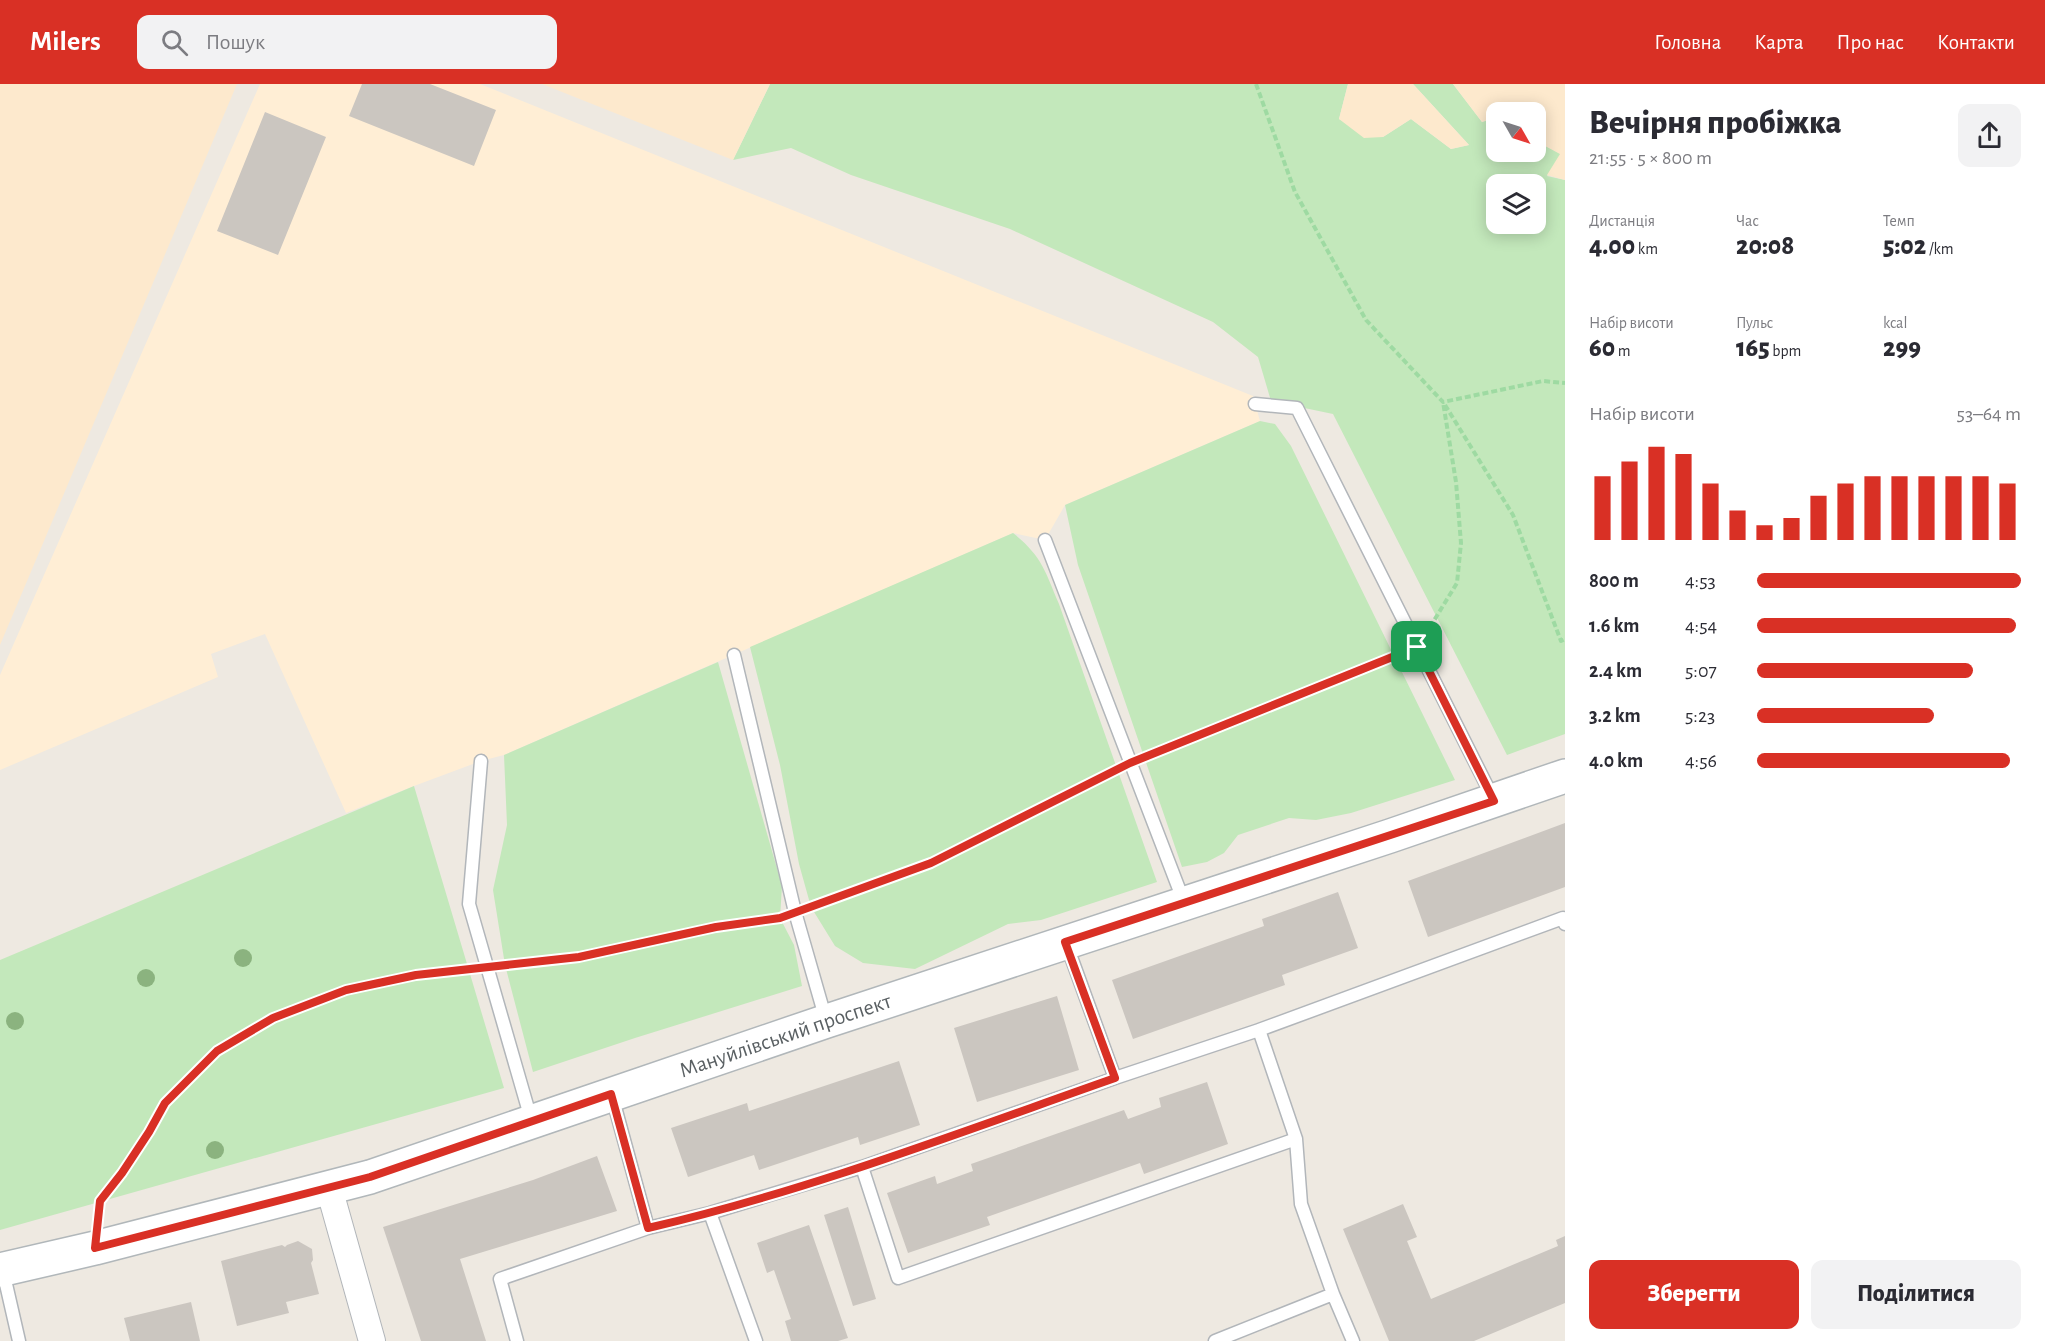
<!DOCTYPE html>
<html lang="uk">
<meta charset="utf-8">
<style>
:root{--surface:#fff;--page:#f2f2f3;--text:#2b2b33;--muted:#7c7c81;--accent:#d93025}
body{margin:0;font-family:"Alegreya Sans",sans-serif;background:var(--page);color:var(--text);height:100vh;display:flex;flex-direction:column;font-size:22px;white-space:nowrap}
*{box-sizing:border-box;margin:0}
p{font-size:20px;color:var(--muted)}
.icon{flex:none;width:33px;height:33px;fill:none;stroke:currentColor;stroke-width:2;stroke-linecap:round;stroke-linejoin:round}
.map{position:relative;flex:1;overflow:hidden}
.drawer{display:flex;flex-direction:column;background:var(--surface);width:480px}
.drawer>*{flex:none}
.needle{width:39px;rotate:129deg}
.controls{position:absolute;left:1486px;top:18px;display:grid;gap:12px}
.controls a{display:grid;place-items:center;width:60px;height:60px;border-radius:12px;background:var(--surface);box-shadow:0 3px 15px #0003;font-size:30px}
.pin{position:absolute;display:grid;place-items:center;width:51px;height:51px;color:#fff;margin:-26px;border-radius:12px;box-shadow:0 3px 9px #0006}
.round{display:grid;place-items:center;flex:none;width:63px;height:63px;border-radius:12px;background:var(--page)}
.summary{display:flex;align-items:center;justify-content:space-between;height:102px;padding:0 24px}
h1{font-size:33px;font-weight:800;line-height:45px}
.metrics{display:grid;grid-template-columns:repeat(3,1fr);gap:9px;height:102px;padding:6px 24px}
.metrics div{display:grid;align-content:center}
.metrics b{font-size:26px;font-weight:800}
.metrics small{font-size:16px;font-weight:400}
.metrics p{font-size:16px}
.chart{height:168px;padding:12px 24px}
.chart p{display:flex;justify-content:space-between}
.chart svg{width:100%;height:108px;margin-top:6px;stroke:var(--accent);stroke-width:6}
.cta{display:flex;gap:12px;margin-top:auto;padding:12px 24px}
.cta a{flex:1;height:69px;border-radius:12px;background:var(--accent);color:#fff;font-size:24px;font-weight:800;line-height:69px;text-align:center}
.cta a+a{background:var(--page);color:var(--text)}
ul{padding:0 24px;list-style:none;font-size:20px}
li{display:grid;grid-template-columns:96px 72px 1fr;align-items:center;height:45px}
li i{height:15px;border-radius:8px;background:var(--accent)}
header{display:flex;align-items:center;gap:36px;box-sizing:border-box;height:84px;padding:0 30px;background:var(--accent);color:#fff}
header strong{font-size:28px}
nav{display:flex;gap:33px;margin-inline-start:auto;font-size:21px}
.search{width:420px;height:54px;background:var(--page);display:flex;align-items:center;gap:15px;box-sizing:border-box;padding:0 21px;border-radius:12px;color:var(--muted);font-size:22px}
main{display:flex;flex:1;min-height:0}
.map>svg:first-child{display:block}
</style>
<header>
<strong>Milers</strong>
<div class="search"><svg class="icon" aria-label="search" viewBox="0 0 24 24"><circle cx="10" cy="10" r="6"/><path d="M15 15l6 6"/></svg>Пошук</div>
<nav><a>Головна</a><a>Карта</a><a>Про нас</a><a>Контакти</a></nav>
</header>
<main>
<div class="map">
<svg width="1565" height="1257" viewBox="0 0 1565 1257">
<rect width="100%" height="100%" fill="#eee9e1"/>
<path fill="#ffeed5" d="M260 0H480L1253 312 1260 337 1065 421 1045 456 1013 449 504 671 481 677 414 702 346 729 265 550 211 570 218 593 0 686V591Z"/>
<path fill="#c3e8bb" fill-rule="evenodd" d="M770 0H1348L1339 35 1383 53 1411 35 1451 65 1469 61 1413 0H1453L1482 38 1497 33V68H1536V57L1561 70 1547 92 1565 96V650L1507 671 1333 330 1271 317 1258 273 1213 238 1010 145 851 91 791 64 733 76ZM1497 100H1536V140H1497Z
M1260 337 1275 340 1291 362 1455 696 1351 729 1316 736 1289 734 1238 751 1224 769 1207 778 1182 783 1078 481 1065 421Z
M1013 449C1042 472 1045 487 1059 520L1157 798 1041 836 1008 840 915 885 863 879 835 862 811 823 799 780 780 681 750 563Z
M718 578 782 802 780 834 794 861 802 902 635 954 533 988 505 881 493 806 507 741 504 671Z
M414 702 504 1004 0 1146V876Z"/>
<path fill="#fde9cd" d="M0 0H237L0 561Z
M542 0H770L733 76Z
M1348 0H1413L1469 61 1451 65 1411 35 1383 53 1364 54 1339 35Z
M1453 0H1565V96L1547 91 1560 70 1536 57V28H1534L1537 22 1513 28H1497V33L1482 38Z"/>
<path fill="#cbc6c0" d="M362 0H430L496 26 474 82 349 32Z
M265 28 326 53 278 171 217 147Z
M1565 739V803L1428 853 1408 797Z
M1338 808 1358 864 1282 891 1285 901 1133 955 1112 896 1264 842 1262 835Z
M1057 912 1079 986 977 1018 954 944Z
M899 977 920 1041 860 1061 858 1053 759 1086 754 1071 688 1093 671 1044 747 1019 749 1027Z
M1207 998 1228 1060 1144 1090 1140 1079 987 1133 990 1141 908 1169 887 1109 935 1092 937 1100 973 1087 971 1080 1124 1026 1128 1035 1161 1023 1159 1014Z
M597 1072 617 1127 460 1175 486 1257H421L383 1143 533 1096Z
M1403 1120 1417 1153 1407 1157 1431 1215 1558 1162 1556 1156 1565 1152V1219L1474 1257H1389L1343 1145Z
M848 1123 876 1215 853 1222 824 1131Z
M809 1141 848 1254 838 1257H791L785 1237 791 1235 774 1186 767 1189 757 1159Z
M298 1157 312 1165 313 1176 311 1179 319 1210 286 1218 289 1229 237 1242 221 1177 282 1161 285 1163 287 1161Z
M191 1218 200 1257H130L124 1234Z"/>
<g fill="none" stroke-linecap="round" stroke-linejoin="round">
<defs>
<path id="lane" d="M1255 320 1297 324 1494 716
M1045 456 1184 818
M734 571 795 828 826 936
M481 677 469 820 531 1035
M1066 859 1115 994 862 1083 898 1194 1296 1055 1259 946 1115 994
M1259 946 1563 834 1565 840
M612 1012 648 1144
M710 1129 756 1257
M3 1187 19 1257
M1333 1210 1353 1257
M517 1257 500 1195 648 1144 710 1129 862 1083
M1215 1257 1333 1210 1301 1120 1296 1055"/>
<path id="street" d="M329 1104 372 1257"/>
<g id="secondary">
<path id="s1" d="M0 1186 95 1164 370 1093 827 937 1390 752 1565 692"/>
</g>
</defs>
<use href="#lane" stroke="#b2b6ba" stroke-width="15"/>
<use href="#street" stroke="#b2b6ba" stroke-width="28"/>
<use href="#secondary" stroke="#b1b7ba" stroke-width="36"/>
<path stroke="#9edaa2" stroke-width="4" stroke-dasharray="6 3" stroke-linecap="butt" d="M1256 0 1295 108 1366 236 1443 318 1543 297 1565 299
M1445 321 1513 431 1561 557 1565 555
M1430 543 1457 499 1461 459 1456 398 1443 318
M1150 671 1399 570
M814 822 931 779 1113 688
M508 881 579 873 716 843 776 835
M98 1131 100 1117 122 1089 149 1048 165 1019 217 967 273 934 346 906 416 891 468 884"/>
<use href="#lane" stroke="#fff" stroke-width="12"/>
<use href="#street" stroke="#fff" stroke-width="26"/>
<use href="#secondary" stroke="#fff" stroke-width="33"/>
</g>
<g fill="#8bb37f">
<circle cx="243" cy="874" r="9"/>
<circle cx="146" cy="894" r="9"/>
<circle cx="15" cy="937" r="9"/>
<circle cx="215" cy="1066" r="9"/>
</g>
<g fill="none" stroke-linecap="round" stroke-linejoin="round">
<defs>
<path id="route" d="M1417 563 1494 717 1065 858 1115 994C961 1048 808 1107 648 1144L611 1010 370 1093 95 1164 100 1117 122 1089 149 1048 165 1019 217 967 273 934 346 906 416 891 579 873 716 843 780 834 931 779 1130 679Z"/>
</defs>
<use href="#route" stroke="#fff" stroke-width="12"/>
<use href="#route" stroke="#d93025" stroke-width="8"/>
</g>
<g text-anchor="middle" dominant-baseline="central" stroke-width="4.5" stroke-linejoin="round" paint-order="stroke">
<g font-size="22" fill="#5a6063" stroke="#fff">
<text stroke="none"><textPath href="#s1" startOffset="820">Мануйлівський проспект</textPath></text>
</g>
</g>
</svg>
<div class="controls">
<a><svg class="needle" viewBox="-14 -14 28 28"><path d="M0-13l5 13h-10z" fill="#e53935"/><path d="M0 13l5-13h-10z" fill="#7c7c81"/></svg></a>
<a><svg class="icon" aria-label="layers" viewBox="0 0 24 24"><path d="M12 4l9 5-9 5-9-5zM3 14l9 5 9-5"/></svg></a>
</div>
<div class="pin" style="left:1417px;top:563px;background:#1e9e55"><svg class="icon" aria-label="arrive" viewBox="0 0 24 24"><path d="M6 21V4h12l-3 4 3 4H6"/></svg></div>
</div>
<section class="drawer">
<div class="summary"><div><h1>Вечірня пробіжка</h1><p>21:55 · 5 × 800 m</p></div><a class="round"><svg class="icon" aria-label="share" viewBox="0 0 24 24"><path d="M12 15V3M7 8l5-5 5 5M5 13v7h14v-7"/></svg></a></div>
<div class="metrics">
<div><p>Дистанція</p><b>4.00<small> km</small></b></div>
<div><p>Час</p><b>20:08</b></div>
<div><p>Темп</p><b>5:02<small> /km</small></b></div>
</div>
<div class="metrics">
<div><p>Набір висоти</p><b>60<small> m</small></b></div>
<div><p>Пульс</p><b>165<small> bpm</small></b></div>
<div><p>kcal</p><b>299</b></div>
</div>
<div class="chart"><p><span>Набір висоти</span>53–64 m</p>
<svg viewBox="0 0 160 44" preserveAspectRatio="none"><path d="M5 44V18M15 44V12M25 44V6M35 44V9M45 44V21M55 44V32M65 44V38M75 44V35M85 44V26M95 44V21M105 44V18M115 44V18M125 44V18M135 44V18M145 44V18M155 44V21"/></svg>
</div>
<ul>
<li><b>800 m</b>4:53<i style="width:100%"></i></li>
<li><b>1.6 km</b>4:54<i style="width:98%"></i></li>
<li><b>2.4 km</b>5:07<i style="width:82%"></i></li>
<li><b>3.2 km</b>5:23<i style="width:67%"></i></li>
<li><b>4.0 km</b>4:56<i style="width:96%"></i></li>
</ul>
<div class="cta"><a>Зберегти</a><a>Поділитися</a></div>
</section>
</main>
